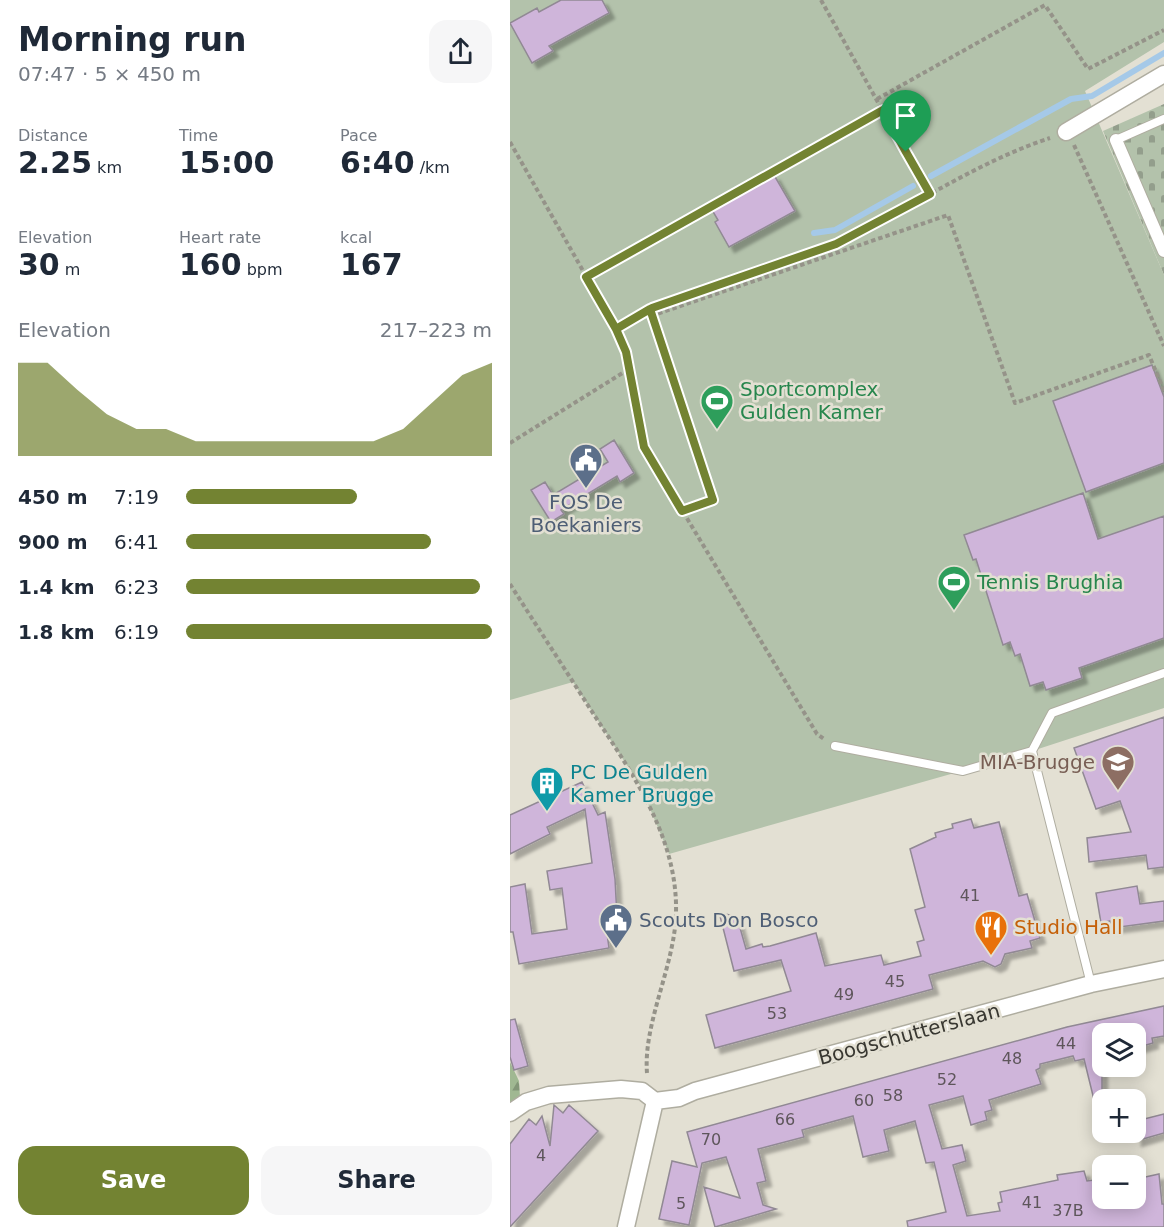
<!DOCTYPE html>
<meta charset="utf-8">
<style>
:root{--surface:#fff;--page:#f6f6f7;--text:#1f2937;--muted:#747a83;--accent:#738332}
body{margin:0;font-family:"DejaVu Sans",sans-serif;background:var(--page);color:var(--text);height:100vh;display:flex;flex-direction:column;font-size:22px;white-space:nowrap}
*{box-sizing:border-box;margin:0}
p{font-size:20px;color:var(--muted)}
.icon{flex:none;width:33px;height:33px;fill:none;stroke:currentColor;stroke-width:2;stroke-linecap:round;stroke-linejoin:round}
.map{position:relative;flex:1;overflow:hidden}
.sheet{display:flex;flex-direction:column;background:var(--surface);width:510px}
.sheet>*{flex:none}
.tools{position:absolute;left:582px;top:1023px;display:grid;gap:12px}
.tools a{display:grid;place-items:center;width:54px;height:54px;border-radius:12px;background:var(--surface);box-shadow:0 3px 15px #0003;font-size:30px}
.pin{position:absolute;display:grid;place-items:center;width:51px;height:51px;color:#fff;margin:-62px -26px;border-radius:50% 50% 50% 0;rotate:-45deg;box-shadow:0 0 6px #0007}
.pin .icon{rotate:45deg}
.round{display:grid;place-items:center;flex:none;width:63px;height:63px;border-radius:18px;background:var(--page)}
.summary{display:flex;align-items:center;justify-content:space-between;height:102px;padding:0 18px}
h1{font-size:33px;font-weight:600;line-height:45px}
.figures{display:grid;grid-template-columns:repeat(3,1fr);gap:9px;height:102px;padding:6px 18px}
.figures div{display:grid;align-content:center}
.figures b{font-size:30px;font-weight:600}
.figures small{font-size:16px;font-weight:400}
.figures p{font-size:16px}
.chart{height:168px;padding:12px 18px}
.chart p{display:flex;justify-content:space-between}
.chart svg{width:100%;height:108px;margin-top:6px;fill:var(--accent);opacity:.7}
.primary-button{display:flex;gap:12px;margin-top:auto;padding:12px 18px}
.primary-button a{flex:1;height:69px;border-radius:18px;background:var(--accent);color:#fff;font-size:24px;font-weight:600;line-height:69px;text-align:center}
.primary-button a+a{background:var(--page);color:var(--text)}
ul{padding:0 18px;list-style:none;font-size:20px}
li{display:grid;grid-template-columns:96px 72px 1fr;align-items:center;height:45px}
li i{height:15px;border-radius:8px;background:var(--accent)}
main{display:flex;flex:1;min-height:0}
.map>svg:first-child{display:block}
</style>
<main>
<section class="sheet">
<div class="summary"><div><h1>Morning run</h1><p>07:47 · 5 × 450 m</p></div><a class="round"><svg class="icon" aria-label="share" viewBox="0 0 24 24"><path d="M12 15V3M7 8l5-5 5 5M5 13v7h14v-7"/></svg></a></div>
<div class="figures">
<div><p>Distance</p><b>2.25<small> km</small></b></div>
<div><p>Time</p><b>15:00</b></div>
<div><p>Pace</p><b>6:40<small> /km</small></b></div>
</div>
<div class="figures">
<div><p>Elevation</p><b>30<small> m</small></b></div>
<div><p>Heart rate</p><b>160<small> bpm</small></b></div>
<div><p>kcal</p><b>167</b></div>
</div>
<div class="chart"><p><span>Elevation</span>217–223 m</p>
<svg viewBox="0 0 160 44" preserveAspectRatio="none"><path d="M0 44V6L10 6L20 17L30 27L40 33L50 33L60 38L70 38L80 38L90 38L100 38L110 38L120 38L130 33L140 22L150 11L160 6V44z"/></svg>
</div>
<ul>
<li><b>450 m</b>7:19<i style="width:56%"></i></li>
<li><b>900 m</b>6:41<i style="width:80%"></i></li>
<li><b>1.4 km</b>6:23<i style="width:96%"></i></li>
<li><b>1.8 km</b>6:19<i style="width:100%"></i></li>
</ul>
<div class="primary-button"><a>Save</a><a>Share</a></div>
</section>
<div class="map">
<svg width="654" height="1227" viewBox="0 0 654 1227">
<defs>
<pattern id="forest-firs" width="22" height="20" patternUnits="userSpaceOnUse" patternTransform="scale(1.5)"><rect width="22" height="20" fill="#a0b892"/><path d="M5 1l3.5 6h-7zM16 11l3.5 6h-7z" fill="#839678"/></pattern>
<pattern id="cemetery-stones" width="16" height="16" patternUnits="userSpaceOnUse" patternTransform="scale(1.5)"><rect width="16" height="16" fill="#b3c2ab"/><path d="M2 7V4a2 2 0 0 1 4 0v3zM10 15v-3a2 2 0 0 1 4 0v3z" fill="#939e8c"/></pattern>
<filter id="shadow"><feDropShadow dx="5.5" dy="5.5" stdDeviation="1.5" flood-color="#0004"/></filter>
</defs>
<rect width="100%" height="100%" fill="#e3e0d3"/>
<path fill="url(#forest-firs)" d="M0 1062 9 1081 10 1097 0 1104Z"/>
<path fill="url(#cemetery-stones)" d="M654 104V275L593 131Z"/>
<path fill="#b3c2ab" d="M0 0H654V42L575 91 654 275V708L522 751 159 854 131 787 63 682 0 700Z"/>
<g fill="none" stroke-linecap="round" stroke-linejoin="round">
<path stroke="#a5c9e8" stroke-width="6" d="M421 176 561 99 582 96 654 53
M304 233 325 230 403 186"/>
</g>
<path fill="#cfb5da" stroke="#918994" stroke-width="1.5" filter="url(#shadow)" d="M51 0H92L99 13 39 46 43 51 22 63 0 23 27 8 29 12Z
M264 175 285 211 219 247 205 222 208 220 202 210Z
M642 365 654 397V463L576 492 543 401Z
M104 440 124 473 110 482 107 476 51 510 54 514 41 522 21 490 35 482 43 495 98 462 90 449Z
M573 493 588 539 654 516V638L569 668 572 678 536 690 533 682 520 686 510 654 505 656 500 642 493 645 466 559 463 560 454 535Z
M654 717V867L638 869 636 855 579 862 577 838 621 832 610 801 586 809 564 748Z
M72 782 88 815 95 812 105 879 107 917 95 919 99 948 9 964 3 932H0V887L15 884 22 934 57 929 52 888 40 890 37 871 82 863 75 809 37 827 40 834 0 854V815Z
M461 819 464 828 489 822 509 896 517 894 530 938 520 941 522 948 495 954 491 964 485 967 473 961 419 975 423 989 205 1048 196 1015 281 991 271 960 224 971 209 912 227 917 236 949 252 944 253 947 260 946 306 933 315 966 371 955 374 965 411 956 407 942 414 940 405 910 415 907 400 849 426 837 425 833 443 828 442 824Z
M627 886 630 904 654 901V921L602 928 600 921 591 923 586 893Z
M654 1006V1036L642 1038 643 1043 626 1048V1034H592V1111L587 1112 574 1059 565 1061 563 1056 530 1064V1068L526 1070 531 1084 479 1100 482 1110 475 1112 477 1120 461 1125 453 1096 419 1105 432 1149 452 1145 456 1161 443 1165 457 1216 490 1211 488 1203 492 1202 490 1192 548 1180 547 1175 574 1171 577 1181 592 1179V1198H626V1179L649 1174 652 1204H654V1227H398L397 1221 436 1212 424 1162 416 1163 405 1121 374 1130 379 1151 353 1157 343 1116 292 1130 294 1137 248 1149 256 1181 247 1183 253 1205 266 1209 205 1227 194 1187 230 1198 216 1157 192 1163 179 1225 149 1219 162 1161 187 1167 177 1132 557 1027Z
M5 1019 18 1066 4 1070 0 1057V1020Z
M44 1105 53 1113 59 1105 88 1131 0 1227V1144L19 1119 26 1125 32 1116 40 1146Z
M654 1114V1133L626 1141V1121Z"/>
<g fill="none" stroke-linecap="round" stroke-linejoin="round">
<defs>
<path id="service" d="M606 140 654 119
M325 746 453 771 522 751 581 984
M522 751 542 713 654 673"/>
<path id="pedestrian" d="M606 140 654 251"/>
<path id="minor" d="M556 132 654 74
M145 1101 169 1098 185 1091 581 984 654 969
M0 1113 16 1102 39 1095 111 1089 132 1091 145 1101
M116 1227 145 1101"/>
</defs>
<use href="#service" stroke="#afada0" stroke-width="10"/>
<use href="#pedestrian" stroke="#afada0" stroke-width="14"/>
<use href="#minor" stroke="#afada0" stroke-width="19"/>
<path stroke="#959389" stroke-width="4" stroke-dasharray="4.5 3" stroke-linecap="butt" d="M311 0 419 194
M367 99 535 5 578 69 654 30
M0 142 106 329 116 352 134 447 307 734 314 739
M564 145 654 346
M76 277 373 110
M140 309 203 500 173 511
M141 316 438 215 505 403 639 355 654 391
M106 329C176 288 255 277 327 243 399 210 464 163 540 138
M0 443 119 369
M0 584C26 625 53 666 79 707 119 769 168 835 166 913 165 965 133 1023 137 1073"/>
<use href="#service" stroke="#fff" stroke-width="8"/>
<use href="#pedestrian" stroke="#fff" stroke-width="12"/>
<use href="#minor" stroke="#fff" stroke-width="16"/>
</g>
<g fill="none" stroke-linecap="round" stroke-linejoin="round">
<defs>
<path id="route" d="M396 152 420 194 326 244 142 308 140 309 106 329 116 352 134 447 172 511 203 500 140 309 106 329 76 277 373 110 396 152"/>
</defs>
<use href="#route" stroke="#fff" stroke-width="12"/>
<use href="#route" stroke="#738332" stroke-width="8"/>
</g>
<defs>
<symbol id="stadium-pin" viewBox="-11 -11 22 30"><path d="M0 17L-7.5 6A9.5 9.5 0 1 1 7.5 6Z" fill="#2e9e5b" stroke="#e3e0d3"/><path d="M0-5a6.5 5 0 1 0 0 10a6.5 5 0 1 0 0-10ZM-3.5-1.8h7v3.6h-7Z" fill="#fff"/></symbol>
<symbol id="civic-pin" viewBox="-11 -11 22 30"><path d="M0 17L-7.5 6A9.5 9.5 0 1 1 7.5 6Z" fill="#5c6f8a" stroke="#e3e0d3"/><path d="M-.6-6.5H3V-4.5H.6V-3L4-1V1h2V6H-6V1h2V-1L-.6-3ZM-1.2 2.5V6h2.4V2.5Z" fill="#fff"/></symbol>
<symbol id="school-pin" viewBox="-11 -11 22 30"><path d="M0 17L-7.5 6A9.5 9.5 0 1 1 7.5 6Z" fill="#8d6e63" stroke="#e3e0d3"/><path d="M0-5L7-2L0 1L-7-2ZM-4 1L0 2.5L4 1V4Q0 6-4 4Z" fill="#fff"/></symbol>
<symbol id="building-pin" viewBox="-11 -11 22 30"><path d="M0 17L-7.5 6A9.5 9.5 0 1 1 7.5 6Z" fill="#0f9aa8" stroke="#e3e0d3"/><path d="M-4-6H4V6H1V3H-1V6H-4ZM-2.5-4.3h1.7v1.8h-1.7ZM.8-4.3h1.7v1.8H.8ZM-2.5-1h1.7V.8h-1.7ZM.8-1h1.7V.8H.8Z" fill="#fff"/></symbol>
<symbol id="restaurant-pin" viewBox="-11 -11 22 30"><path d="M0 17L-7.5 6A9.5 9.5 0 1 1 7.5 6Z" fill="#e8710a" stroke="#e3e0d3"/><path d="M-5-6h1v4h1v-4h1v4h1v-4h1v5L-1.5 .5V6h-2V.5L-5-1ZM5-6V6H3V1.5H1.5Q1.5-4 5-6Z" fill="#fff"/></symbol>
</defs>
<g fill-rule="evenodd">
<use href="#stadium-pin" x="188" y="382" width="38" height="52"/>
<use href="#civic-pin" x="57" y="441" width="38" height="52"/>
<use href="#stadium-pin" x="425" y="563" width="38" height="52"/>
<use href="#school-pin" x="589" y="743" width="38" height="52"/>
<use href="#building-pin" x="18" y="764" width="38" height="52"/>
<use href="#civic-pin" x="87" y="901" width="38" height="52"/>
<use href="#restaurant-pin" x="462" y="908" width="38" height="52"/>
</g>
<g text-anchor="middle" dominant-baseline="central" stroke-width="5" stroke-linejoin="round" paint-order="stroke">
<g font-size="16" fill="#5e565b">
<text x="460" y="895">41</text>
<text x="385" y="981">45</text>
<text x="334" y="994">49</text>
<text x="267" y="1013">53</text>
<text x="556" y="1043">44</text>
<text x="502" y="1058">48</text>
<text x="437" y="1079">52</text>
<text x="383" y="1095">58</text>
<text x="354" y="1100">60</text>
<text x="275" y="1119">66</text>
<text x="201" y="1139">70</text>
<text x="31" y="1155">4</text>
<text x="522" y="1202">41</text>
<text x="171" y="1203">5</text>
<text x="558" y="1210">37B</text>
</g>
<g font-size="20" fill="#27864d" stroke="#e3e0d3" text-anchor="start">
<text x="230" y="389">Sportcomplex<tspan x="230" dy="23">Gulden Kamer</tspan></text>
<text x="467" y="582">Tennis Brughia</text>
</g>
<g font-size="20" fill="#4e5e75" stroke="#e3e0d3">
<text x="76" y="502">FOS De<tspan x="76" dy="23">Boekaniers</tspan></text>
<text x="129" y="920" text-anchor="start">Scouts Don Bosco</text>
</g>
<g font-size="20" fill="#785e54" stroke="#e3e0d3" text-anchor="end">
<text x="585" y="762">MIA-Brugge</text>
</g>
<g font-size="20" fill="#0d838f" stroke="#e3e0d3" text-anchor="start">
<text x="60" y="772">PC De Gulden<tspan x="60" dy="23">Kamer Brugge</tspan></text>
</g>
<g font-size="20" fill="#c56008" stroke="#e3e0d3" text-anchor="start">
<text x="504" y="927">Studio Hall</text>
</g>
<g font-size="20" fill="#383731" stroke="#e3e0d3">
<text transform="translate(399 1034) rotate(-15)">Boogschutterslaan</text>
</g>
</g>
</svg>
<div class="tools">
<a><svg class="icon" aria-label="layers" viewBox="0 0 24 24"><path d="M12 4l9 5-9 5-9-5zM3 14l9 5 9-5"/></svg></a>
<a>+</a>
<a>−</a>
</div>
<div class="pin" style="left:396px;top:152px;background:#1e9e55"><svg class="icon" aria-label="arrive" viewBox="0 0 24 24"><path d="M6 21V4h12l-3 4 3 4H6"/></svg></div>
</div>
</main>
